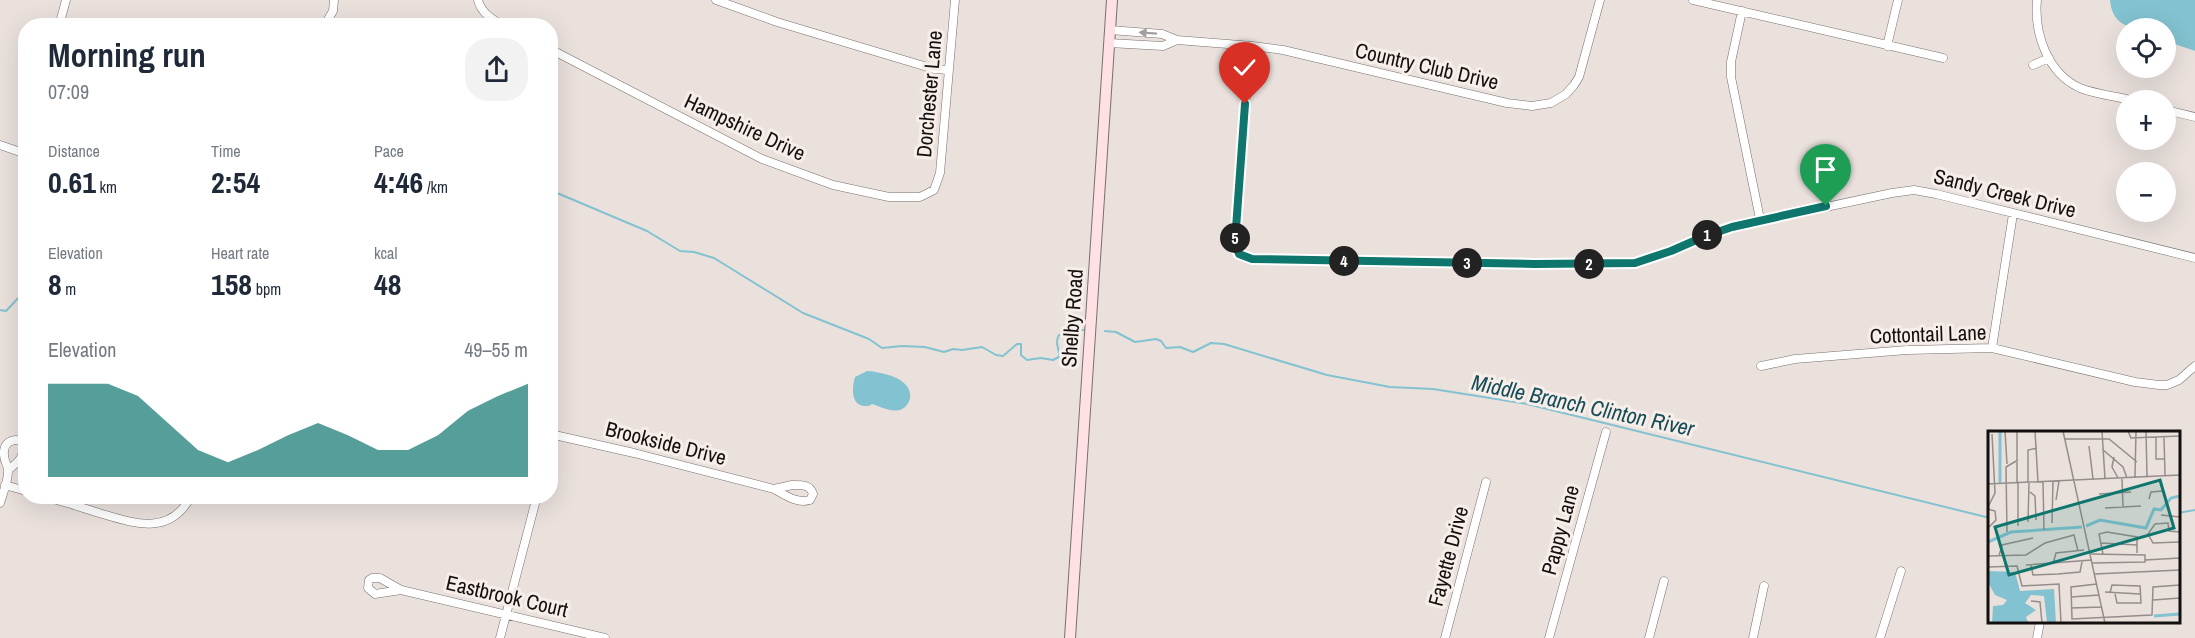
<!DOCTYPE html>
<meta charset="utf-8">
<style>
:root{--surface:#fff;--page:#f2f2f3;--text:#1f2937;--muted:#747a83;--accent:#0f766e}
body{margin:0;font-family:"Archivo Narrow",sans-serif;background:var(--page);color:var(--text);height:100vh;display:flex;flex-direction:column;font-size:22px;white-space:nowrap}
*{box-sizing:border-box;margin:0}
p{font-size:20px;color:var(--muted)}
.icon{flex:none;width:33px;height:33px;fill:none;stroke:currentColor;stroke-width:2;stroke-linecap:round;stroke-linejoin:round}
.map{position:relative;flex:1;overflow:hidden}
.sheet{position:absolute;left:18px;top:18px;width:540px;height:486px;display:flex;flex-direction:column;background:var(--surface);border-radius:24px;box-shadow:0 6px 24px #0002}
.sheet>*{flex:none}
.fabs{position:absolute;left:2116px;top:18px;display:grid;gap:12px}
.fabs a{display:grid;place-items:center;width:60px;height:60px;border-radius:50%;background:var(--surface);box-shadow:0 6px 24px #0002;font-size:30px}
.pin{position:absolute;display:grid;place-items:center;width:51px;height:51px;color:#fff;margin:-62px -26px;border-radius:50% 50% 50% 0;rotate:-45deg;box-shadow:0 0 6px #0007}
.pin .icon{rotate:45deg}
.km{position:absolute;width:30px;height:30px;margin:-15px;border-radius:50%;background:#222;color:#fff;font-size:16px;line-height:30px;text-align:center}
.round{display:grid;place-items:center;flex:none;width:63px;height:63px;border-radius:24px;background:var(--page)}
.overview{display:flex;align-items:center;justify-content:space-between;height:102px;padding:0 30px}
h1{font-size:33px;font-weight:700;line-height:45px}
.metrics{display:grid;grid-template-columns:repeat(3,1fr);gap:9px;height:102px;padding:6px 30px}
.metrics div{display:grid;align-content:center}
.metrics b{font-size:30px;font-weight:700}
.metrics small{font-size:16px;font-weight:400}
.metrics p{font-size:16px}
.chart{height:168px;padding:12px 30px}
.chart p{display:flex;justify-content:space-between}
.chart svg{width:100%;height:108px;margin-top:6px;fill:var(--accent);opacity:.7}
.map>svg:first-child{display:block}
</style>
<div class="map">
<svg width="2195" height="638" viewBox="0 0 2195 638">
<rect width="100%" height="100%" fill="#eae1dd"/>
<path fill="#83c2d0" d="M2110 0H2195V51L2166 41V28C2140 28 2113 33 2110 0Z
M867 371C881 372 913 378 910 398 909 403 906 407 902 409 894 413 883 408 875 405 868 403 874 406 866 406 850 406 852 387 855 377Z"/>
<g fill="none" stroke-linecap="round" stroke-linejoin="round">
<path stroke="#83c2d0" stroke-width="2" d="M550 190 647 231 680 251 694 252 714 258 803 313 869 339 882 348 902 346 925 347 944 352 953 349 962 350 982 347 996 355 1003 356 1017 344H1021V355L1027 360 1041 358 1053 360 1059 357C1060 348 1054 344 1059 335L1075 334 1078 330H1084
M0 310 6 311 23 293 26 295
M1105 331 1116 332 1135 342 1156 339 1161 341 1166 348 1180 347 1193 352 1211 343 1224 344 1327 375 1390 387 1433 389 1527 404 1990 518
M2178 513 2195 510"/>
<defs>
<path id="street" d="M478 0C481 13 493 20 504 26
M716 0 777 22 934 69 949 70
M1693 0 1943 58
M2037 0C2034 33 2047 73 2080 88 2095 94 2114 96 2130 100
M1742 11 1731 62V77L1760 219
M59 26 66 0
M324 26 333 11 334 0
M1177 40 1253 46 1283 50 1507 103 1532 106 1551 103 1566 94 1574 85 1579 77 1600 0
M1109 43 1163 46 1177 40 1162 34 1110 30
M1253 46 1245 104 1235 235V246L1239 254 1252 259 1535 264 1635 263 1671 251 1703 237 1732 227 1892 193 1914 190 1936 194 2195 258
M1887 46 1898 0
M550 49 762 159 833 185 889 197H920L934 190 940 173 955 0
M2033 65 2049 58
M2166 110 2195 117
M0 145 26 154
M1992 348 2013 214
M1761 366 1795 359 1907 350 1992 348 2135 382 2159 385H2167L2179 380 2195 366
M550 434 634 453 774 489
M5 485 26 491
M792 485C801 485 810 484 813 494L810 500C797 504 785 495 774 489Z
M44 496C63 502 81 507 99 513 133 523 170 537 191 496
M0 503C3 493 9 479 8 469 7 464 4 460 4 455 3 443 12 437 23 442 25 456 19 462 8 470
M401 590 375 594 368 588 369 580 372 578H380L401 590 605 638
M500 638 537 496
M1445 638 1486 482
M1549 638 1606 432
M1649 638 1664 581
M1753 638 1764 586
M1880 638 1901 571
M2037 638 2040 622"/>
<path id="secondary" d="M1070 638 1112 0"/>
</defs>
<use href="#street" stroke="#78706d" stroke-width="9"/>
<use href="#secondary" stroke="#78706d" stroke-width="12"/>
<use href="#street" stroke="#fff" stroke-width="8"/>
<use href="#secondary" stroke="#ffe0e5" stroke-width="10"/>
</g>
<defs><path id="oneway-solid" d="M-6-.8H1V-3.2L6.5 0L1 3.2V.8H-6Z" transform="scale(1.5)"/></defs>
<use fill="#a19f9f" href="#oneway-solid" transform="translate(1148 33) rotate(-176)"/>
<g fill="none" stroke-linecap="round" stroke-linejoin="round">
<defs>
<path id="route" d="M1245 104 1235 242 1239 254 1252 259 1535 264 1635 263 1671 251 1703 237 1732 227 1826 206"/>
</defs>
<use href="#route" stroke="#fff" stroke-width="12"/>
<use href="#route" stroke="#0f766e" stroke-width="8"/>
</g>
<g text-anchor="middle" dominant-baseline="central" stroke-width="6" stroke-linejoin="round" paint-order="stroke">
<g font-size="21" fill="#13100f" stroke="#f7eeea">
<text transform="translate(1427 66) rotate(13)">Country Club Drive</text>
<text transform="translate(929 94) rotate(-85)">Dorchester Lane</text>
<text transform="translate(745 127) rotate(25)">Hampshire Drive</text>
<text transform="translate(2005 193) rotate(14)">Sandy Creek Drive</text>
<text transform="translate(1072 318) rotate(-86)">Shelby Road</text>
<text transform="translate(1928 334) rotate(-2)">Cottontail Lane</text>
<text transform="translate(666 443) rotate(14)">Brookside Drive</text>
<text transform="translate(1560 530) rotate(-75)">Pappy Lane</text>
<text transform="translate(1448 556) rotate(-75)">Fayette Drive</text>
<text transform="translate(507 596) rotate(13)">Eastbrook Court</text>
</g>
<g font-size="22" font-style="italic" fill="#154c57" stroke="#f7eeea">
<text transform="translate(1583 405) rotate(12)">Middle Branch Clinton River</text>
</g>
</g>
<g transform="translate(1988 431)">
<rect width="192" height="192" fill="#eae1dd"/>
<path d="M0 140 27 141 32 160 66 158 68 192H59L56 165 43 164 37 172 48 179 38 186 40 191 49 192H4L5 175 15 174 19 169 7 164 0 151Z" fill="#83c2d0"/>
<path fill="none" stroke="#83c2d0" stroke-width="3" d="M12 0V52M98 95 112 89 158 97 166 78 173 79 183 67 192 65M0 111 23 101 94 96M166 185 192 183"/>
<path fill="none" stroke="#948d8b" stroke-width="1.5" d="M17 0 19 33M47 0 50 51M75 0 117 192M114 0 117 48M140 0 143 7 192 5M158 0 159 45M168 6V28H177M176 6 177 44M77 8H121L149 31M101 15 105 48M114 18 135 36 139 47M126 26 124 36 130 47M147 46 148 0M134 48 135 76M55 51 56 99M29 52V0M30 52V95M40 52V19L49 17M0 53 192 44M42 61 47 65 48 89M111 63 143 61M161 68 163 61 175 60M68 69 71 50M0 76 7 62 4 3M117 77 153 75M173 84 192 86M40 91 41 52M64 92 65 51M0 97 8 89 7 80 0 78M19 101 18 36 30 29M192 101 181 100 180 92 167 93 160 103 165 112 192 111M113 112 149 114M103 123 157 124V131L104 132M115 123 111 103 119 101 149 106V122M0 125 38 124 57 112 86 104 90 120M11 125 14 114 45 107M157 129 192 127M65 133 68 122 96 119M38 134 104 129M43 134 45 144 70 143 92 141 94 131M0 136 29 135 34 155 71 153 73 192M107 143 192 139M109 153 83 156 84 188 164 184 165 156 192 154M117 161 152 163M122 162 124 154 152 155 153 172H129L127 163M83 166 111 164M165 169 192 167M43 170 52 171 54 192M83 177 114 176"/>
<path fill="#0f766e" fill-opacity="0.15" stroke="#0f766e" stroke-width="3" d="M172 49 186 97 21 144 7 96Z"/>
<rect width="192" height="192" fill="none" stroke="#13100f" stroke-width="3"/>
</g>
</svg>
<div class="fabs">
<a><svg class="icon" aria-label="locate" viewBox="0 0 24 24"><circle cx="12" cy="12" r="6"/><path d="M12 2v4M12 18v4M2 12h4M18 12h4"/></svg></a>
<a>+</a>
<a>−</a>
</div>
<div class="pin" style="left:1826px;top:206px;background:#1e9e55"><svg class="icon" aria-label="arrive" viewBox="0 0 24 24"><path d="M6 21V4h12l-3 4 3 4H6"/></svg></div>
<div class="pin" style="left:1245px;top:104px;background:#d93025"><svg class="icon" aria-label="check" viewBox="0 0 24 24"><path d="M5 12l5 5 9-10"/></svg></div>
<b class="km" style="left:1707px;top:235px">1</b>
<b class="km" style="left:1589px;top:264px">2</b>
<b class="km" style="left:1467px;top:263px">3</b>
<b class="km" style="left:1344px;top:261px">4</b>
<b class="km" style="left:1235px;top:238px">5</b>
<section class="sheet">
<div class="overview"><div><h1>Morning run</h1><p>07:09</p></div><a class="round"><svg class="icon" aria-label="share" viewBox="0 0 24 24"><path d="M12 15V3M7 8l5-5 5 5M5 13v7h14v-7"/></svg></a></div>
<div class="metrics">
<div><p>Distance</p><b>0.61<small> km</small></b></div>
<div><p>Time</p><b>2:54</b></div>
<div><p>Pace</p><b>4:46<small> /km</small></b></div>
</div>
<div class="metrics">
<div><p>Elevation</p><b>8<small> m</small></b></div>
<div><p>Heart rate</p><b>158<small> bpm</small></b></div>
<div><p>kcal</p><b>48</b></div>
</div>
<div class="chart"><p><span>Elevation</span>49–55 m</p>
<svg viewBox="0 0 160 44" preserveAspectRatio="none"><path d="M0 44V6L10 6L20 6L30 11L40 22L50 33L60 38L70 33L80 27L90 22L100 27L110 33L120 33L130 27L140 17L150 11L160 6V44z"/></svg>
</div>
</section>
</div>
